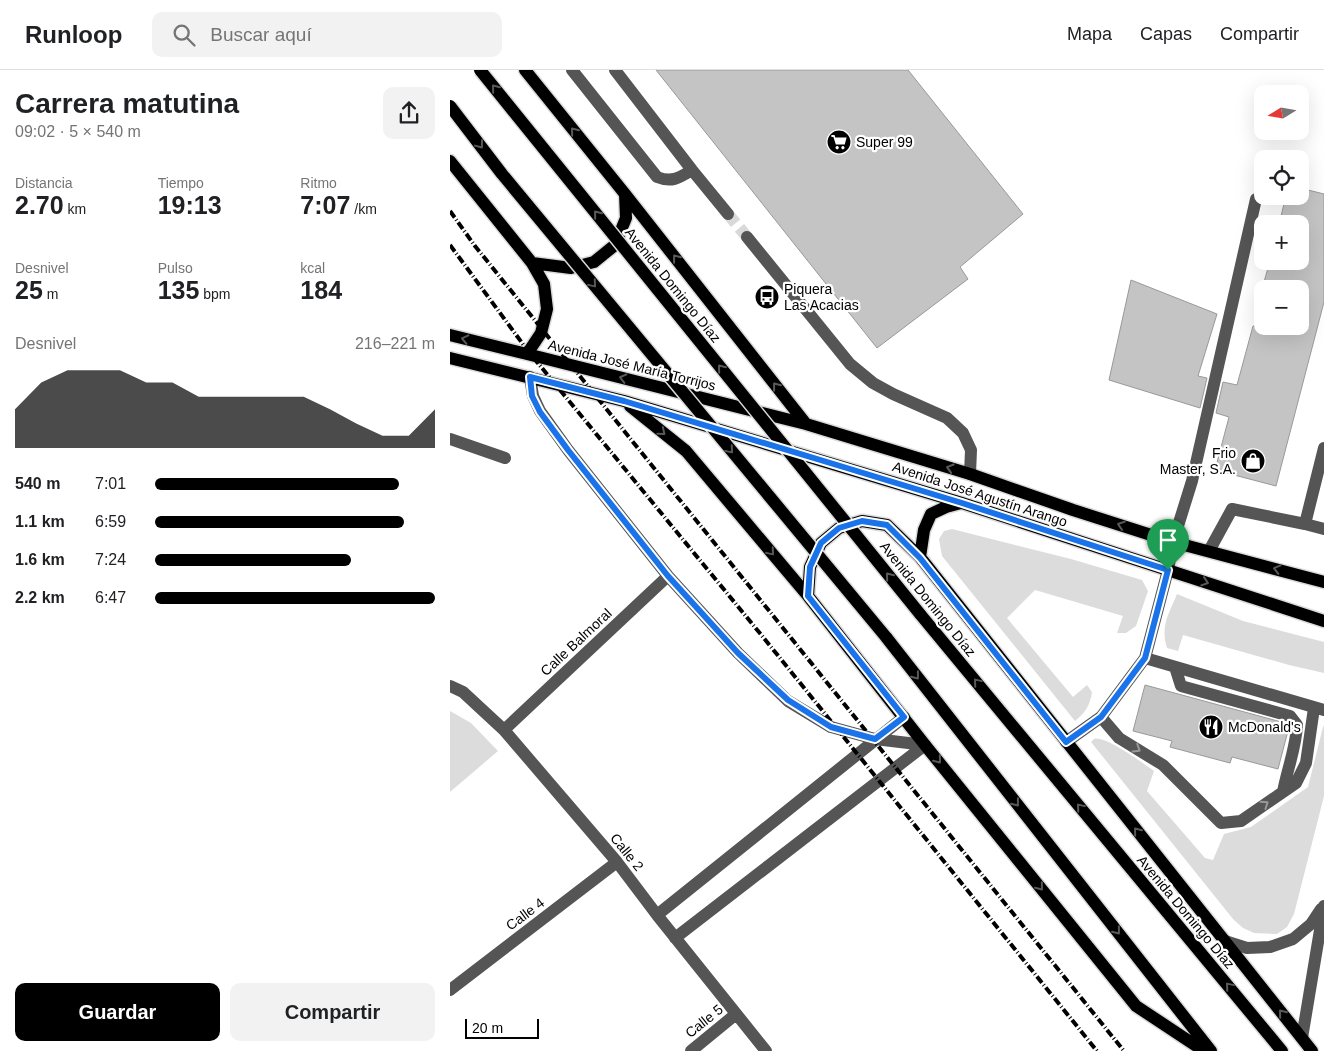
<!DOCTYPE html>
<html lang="es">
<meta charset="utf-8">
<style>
:root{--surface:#fff;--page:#f2f2f2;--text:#202124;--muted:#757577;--line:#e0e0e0;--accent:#000}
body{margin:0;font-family:Arial,sans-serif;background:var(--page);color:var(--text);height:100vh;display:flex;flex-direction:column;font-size:19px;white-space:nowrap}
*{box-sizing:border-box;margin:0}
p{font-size:16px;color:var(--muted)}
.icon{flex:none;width:28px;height:28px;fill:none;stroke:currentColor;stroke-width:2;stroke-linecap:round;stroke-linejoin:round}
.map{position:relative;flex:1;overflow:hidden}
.panel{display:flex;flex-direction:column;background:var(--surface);width:450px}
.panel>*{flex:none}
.needle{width:32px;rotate:259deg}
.buttons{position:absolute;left:804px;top:15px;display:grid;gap:10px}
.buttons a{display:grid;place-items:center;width:55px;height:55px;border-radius:10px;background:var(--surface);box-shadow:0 5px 20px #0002;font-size:25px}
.scale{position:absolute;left:15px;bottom:12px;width:74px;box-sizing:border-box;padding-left:5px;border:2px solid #000;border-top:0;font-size:14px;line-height:18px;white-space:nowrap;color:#000;-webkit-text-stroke:4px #fff;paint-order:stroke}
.pin{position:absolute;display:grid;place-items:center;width:42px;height:42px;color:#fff;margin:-51px -21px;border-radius:50% 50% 50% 0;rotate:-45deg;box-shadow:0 0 5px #0007}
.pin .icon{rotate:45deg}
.round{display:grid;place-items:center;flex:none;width:52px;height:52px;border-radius:10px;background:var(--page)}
.headline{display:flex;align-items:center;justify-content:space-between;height:85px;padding:0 15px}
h1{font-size:28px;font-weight:800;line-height:38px}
.figures{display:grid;grid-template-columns:repeat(3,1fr);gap:8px;height:85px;padding:5px 15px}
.figures div{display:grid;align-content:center}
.figures b{font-size:25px;font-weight:800}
.figures small{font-size:14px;font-weight:400}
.figures p{font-size:14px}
.chart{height:140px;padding:10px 15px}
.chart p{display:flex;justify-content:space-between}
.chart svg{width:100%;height:90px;margin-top:5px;fill:var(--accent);opacity:.7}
.button{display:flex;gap:10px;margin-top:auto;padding:10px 15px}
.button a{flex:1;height:58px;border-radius:10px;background:var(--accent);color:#fff;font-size:20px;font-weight:800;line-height:58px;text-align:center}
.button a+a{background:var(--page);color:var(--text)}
ul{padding:0 15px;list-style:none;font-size:16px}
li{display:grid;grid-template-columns:80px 60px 1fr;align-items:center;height:38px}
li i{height:12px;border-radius:6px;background:var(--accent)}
header{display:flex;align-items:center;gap:30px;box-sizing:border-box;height:70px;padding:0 25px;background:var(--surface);border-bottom:1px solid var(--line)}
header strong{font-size:24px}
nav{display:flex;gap:28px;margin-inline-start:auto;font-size:18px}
.search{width:350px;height:45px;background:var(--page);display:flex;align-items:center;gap:12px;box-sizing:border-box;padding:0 18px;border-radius:10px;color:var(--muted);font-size:19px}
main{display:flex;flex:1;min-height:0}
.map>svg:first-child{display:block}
</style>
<header>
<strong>Runloop</strong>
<div class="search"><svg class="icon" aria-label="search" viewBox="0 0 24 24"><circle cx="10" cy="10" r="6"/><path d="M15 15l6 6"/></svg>Buscar aquí</div>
<nav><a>Mapa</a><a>Capas</a><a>Compartir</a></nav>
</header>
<main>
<section class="panel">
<div class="headline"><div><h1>Carrera matutina</h1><p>09:02 · 5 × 540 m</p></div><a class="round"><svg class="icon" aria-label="share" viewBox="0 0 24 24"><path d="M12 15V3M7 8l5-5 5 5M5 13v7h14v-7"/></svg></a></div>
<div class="figures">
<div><p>Distancia</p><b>2.70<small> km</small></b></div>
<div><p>Tiempo</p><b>19:13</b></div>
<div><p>Ritmo</p><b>7:07<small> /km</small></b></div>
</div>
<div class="figures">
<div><p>Desnivel</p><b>25<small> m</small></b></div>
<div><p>Pulso</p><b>135<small> bpm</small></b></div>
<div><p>kcal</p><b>184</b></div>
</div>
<div class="chart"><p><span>Desnivel</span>216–221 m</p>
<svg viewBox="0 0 160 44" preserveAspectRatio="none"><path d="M0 44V25L10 12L20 6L30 6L40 6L50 12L60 12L70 19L80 19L90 19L100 19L110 19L120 25L130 32L140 38L150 38L160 25V44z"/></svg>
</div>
<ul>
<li><b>540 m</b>7:01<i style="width:87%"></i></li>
<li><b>1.1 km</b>6:59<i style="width:89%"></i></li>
<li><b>1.6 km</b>7:24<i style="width:70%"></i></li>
<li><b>2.2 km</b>6:47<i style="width:100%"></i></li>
</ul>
<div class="button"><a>Guardar</a><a>Compartir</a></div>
</section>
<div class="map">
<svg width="874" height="981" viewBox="0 0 874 981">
<rect width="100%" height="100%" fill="#fff"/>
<path fill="#dcdcdc" d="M502 459 621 489 692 510 698 521 686 556 676 563H667L673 546 585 520 557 548 623 627 637 615 642 622C640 636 635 643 625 651L492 486 489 469 494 461Z
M727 524 793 551 874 572V603L839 595 733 565 728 581 717 578C710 556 719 544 727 524Z
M0 641 21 653 48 681 0 722Z
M874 656V726L844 844 837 857 827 864 804 863 793 858 783 849 641 672C642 671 643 670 644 669 655 665 694 694 704 701L697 721 755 788 763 790 774 764 801 757 858 717 873 657Z"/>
<path fill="#c4c4c4" stroke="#999" d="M206 0H458L573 144 510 197 518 209 427 278Z
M850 118 874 124V232L826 416 765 400 779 347 766 343 773 312 787 315 803 256H850V219H812L820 191H850V154H829L836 126H850Z
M681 210 767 244 748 306 757 308 750 338 659 310Z
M695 615 835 653 839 657 828 699 782 687 780 693 720 677 722 671 683 661Z"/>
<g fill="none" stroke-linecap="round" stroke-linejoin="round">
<path stroke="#d9d9d9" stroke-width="12" stroke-dasharray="12 6" stroke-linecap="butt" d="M278 144 297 167"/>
<defs>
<path id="major" d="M75 0 175 124 356 354
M0 91 82 193 94 214 97 239 91 263 77 284
M82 193 121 198 144 192 165 175 176 148 175 124
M0 265 77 284 356 354 520 404 623 440 723 472 874 512
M0 288 174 331 512 433 874 551
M180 336 236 381 358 526 475 675 686 936 754 981
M470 487 474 460 481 444 496 437 511 433
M358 526 360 497 371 473 389 458 412 451 437 455 470 487 862 981
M470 544 832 981
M436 567 761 981"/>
</defs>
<use href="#major" stroke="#dbdbdb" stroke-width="15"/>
<path stroke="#555" stroke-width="12" d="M122 0 207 107C222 113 229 108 242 100
M165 0 242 100 278 144
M297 167 400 294 423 313 443 324 497 348 513 363 521 380 520 404
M80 307 83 326 90 341 118 380 218 506 288 583 338 631 381 657 425 669 475 675
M0 369 55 388
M855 454 874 459
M759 481 782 439 855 454 874 378
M695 588 874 640
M725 597 731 616 840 646 847 655C846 678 837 700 833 722
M0 616 13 622 54 660 167 792 207 845 316 981
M651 647 669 668 713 695 771 753 791 751 846 713 856 693 864 638
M54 660 218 506
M616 672 651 647 695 588 718 500 723 472 742 411 806 129
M207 845 454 647
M225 868 475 675
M775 871 797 878 820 877 843 869 861 854 871 839
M0 920 167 792
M852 968 874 836
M241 981 286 944"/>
<use href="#major" stroke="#000" stroke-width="12"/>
<path stroke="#000" stroke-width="4" stroke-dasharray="8 2.5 1 2.5" stroke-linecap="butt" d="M0 141 25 176 674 981
M0 175 78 281 313 567 647 981"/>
<defs>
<path id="major-bridge" d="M30 0 470 544
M0 36 52 104 436 567"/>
</defs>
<use href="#major-bridge" stroke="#dbdbdb" stroke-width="15" stroke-linecap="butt"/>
<use href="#major-bridge" stroke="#000" stroke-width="12"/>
</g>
<defs><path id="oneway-chevron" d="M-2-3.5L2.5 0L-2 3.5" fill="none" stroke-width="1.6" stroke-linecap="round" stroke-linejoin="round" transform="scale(1.25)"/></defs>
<g stroke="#595959">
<use href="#oneway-chevron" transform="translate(45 18) rotate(-129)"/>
<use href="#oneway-chevron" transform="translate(124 61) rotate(-129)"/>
<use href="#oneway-chevron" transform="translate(30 75) rotate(53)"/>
<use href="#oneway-chevron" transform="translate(147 144) rotate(-129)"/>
<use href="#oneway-chevron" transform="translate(226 188) rotate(-128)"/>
<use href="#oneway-chevron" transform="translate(143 214) rotate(50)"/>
<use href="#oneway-chevron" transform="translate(15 269) rotate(-167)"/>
<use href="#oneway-chevron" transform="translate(271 298) rotate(-129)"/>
<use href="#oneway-chevron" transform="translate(173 308) rotate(-166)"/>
<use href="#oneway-chevron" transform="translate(326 316) rotate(-128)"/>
<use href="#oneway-chevron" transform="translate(212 362) rotate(39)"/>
<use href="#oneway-chevron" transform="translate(280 380) rotate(50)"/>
<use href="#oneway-chevron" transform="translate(500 398) rotate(-163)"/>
<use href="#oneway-chevron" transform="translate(671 455) rotate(-162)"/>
<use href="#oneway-chevron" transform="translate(321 482) rotate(50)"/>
<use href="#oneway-chevron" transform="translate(827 499) rotate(-165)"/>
<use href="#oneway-chevron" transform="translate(439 506) rotate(-129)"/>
<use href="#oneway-chevron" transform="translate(755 512) rotate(18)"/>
<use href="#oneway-chevron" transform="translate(466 606) rotate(52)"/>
<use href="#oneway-chevron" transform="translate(527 612) rotate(-130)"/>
<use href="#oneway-chevron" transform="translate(488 690) rotate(51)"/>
<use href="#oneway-chevron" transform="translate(566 733) rotate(52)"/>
<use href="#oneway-chevron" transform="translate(630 737) rotate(-130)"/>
<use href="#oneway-chevron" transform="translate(687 761) rotate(-129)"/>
<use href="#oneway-chevron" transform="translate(590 817) rotate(51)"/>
<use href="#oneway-chevron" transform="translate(667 861) rotate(52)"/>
<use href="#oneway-chevron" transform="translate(779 916) rotate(-130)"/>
<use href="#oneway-chevron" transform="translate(832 943) rotate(-129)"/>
</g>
<g stroke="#999">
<use href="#oneway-chevron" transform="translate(687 679) rotate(32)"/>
<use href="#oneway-chevron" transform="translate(815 734) rotate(-35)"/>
</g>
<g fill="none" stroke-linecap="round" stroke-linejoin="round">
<defs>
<path id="route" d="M80 307 174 331 377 392 512 433 718 500 695 588 651 647 616 672 470 488 437 455 412 451 389 458 371 473 360 497 358 526 454 647 425 669 381 657 338 630 288 583 218 506 118 380 90 342 82 326Z"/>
</defs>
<use href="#route" stroke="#fff" stroke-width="10"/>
<use href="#route" stroke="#1a73e8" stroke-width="6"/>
</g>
<defs>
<symbol id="supermarket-disc" viewBox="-11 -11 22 22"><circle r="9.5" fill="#000" stroke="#fff"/><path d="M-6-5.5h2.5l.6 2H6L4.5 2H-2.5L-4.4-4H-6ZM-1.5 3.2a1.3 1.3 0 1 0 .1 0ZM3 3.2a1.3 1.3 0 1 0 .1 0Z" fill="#fff"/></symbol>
<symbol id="bus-disc" viewBox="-11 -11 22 22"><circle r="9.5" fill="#000" stroke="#fff"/><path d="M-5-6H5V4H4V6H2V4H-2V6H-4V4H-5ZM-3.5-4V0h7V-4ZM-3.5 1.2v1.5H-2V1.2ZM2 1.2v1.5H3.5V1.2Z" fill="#fff"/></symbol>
<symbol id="shop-disc" viewBox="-11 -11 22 22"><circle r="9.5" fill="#000" stroke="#fff"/><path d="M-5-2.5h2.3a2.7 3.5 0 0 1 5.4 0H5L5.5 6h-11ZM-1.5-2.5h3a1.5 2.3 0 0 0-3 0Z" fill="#fff"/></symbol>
<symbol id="restaurant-disc" viewBox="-11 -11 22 22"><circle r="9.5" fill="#000" stroke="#fff"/><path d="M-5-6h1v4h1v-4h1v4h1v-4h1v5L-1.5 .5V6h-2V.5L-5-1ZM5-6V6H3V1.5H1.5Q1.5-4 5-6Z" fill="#fff"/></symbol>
</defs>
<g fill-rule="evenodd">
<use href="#supermarket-disc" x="375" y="58" width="28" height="28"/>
<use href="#bus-disc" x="303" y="213" width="28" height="28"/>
<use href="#shop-disc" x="789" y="377" width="28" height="28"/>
<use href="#restaurant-disc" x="747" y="643" width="28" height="28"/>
</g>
<g text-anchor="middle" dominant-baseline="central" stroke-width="4.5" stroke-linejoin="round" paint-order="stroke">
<g font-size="14" fill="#000" stroke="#fff" text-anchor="start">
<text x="406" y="72">Super 99</text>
<text x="334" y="219">Piquera<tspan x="334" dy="16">Las Acacias</tspan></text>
<text x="786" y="383" text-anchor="end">Frio<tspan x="786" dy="16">Master, S.A.</tspan></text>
<text x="778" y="657">McDonald's</text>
</g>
<g font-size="14" fill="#000" stroke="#fff">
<text transform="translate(223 215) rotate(51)">Avenida Domingo Díaz</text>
<text transform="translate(182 295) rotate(14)">Avenida José María Torrijos</text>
<text transform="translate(530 424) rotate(18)">Avenida José Agustín Arango</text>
<text transform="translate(478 529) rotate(51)">Avenida Domingo Díaz</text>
<text transform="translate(126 572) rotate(-43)">Calle Balmoral</text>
<text transform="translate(177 782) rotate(51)">Calle 2</text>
<text transform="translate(736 842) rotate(50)">Avenida Domingo Díaz</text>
<text transform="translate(75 844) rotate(-37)">Calle 4</text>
<text transform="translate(254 951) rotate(-39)">Calle 5</text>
</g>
</g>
</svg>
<div class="buttons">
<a><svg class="needle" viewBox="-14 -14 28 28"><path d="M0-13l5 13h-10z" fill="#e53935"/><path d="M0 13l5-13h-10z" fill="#757577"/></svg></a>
<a><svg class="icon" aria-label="locate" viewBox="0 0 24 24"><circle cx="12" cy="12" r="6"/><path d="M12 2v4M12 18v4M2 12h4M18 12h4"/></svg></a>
<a>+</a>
<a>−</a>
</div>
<div class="scale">20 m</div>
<div class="pin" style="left:718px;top:500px;background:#1e9e55"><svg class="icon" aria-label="arrive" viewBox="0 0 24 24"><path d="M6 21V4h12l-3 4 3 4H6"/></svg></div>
</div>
</main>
